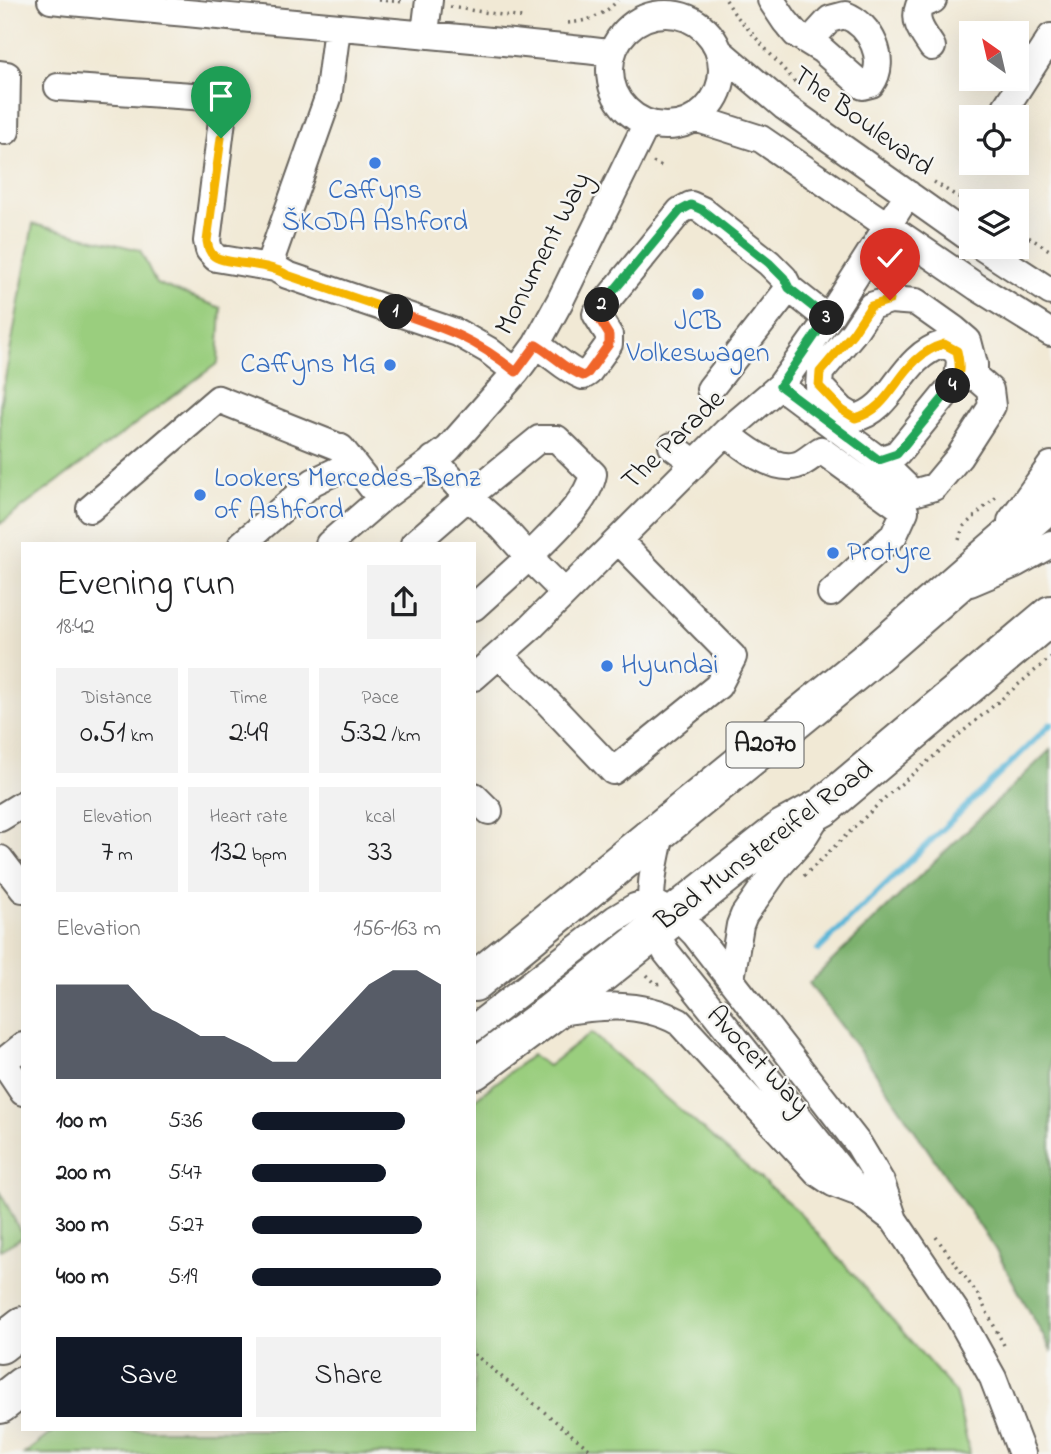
<!DOCTYPE html>
<meta charset="utf-8">
<style>
:root{--surface:#fff;--page:#f2f2f2;--text:#202124;--muted:#757577;--accent:#111827}
body{margin:0;font-family:"Indie Flower",sans-serif;background:var(--page);color:var(--text);height:100vh;display:flex;flex-direction:column;font-size:26px;white-space:nowrap}
*{box-sizing:border-box;margin:0}
p{font-size:23px;color:var(--muted)}
.icon{flex:none;width:38px;height:38px;fill:none;stroke:currentColor;stroke-width:2;stroke-linecap:round;stroke-linejoin:round}
.map{position:relative;flex:1;overflow:hidden}
.drawer{position:absolute;left:21px;top:542px;width:455px;height:889px;display:flex;flex-direction:column;background:var(--surface);border-radius:0px;box-shadow:0 7px 28px #0002}
.drawer>*{flex:none}
.needle{width:46px;rotate:326deg}
.fabs{position:absolute;left:959px;top:21px;display:grid;gap:14px}
.fabs a{display:grid;place-items:center;width:70px;height:70px;border-radius:0px;background:var(--surface);box-shadow:0 7px 28px #0002;font-size:35px}
.pin{position:absolute;display:grid;place-items:center;width:60px;height:60px;color:#fff;margin:-72px -30px;border-radius:50% 50% 50% 0;rotate:-45deg;box-shadow:0 0 7px #0007}
.pin .icon{rotate:45deg}
.km{position:absolute;width:35px;height:35px;margin:-18px;border-radius:50%;background:#222;color:#fff;font-size:19px;line-height:35px;text-align:center}
.round{display:grid;place-items:center;flex:none;width:74px;height:74px;border-radius:0px;background:var(--page)}
.overview{display:flex;align-items:center;justify-content:space-between;height:119px;padding:0 35px}
h1{font-size:38px;font-weight:600;line-height:52px}
.metrics{display:grid;grid-template-columns:repeat(3,1fr);gap:10px;height:119px;padding:7px 35px}
.metrics div{display:grid;align-content:center;border-radius:0px;background:var(--page);text-align:center}
.metrics b{font-size:30px;font-weight:600}
.metrics small{font-size:19px;font-weight:400}
.metrics p{font-size:19px}
.chart{height:196px;padding:14px 35px}
.chart p{display:flex;justify-content:space-between}
.chart svg{width:100%;height:126px;margin-top:7px;fill:var(--accent);opacity:.7}
.cta{display:flex;gap:14px;margin-top:auto;padding:14px 35px}
.cta a{flex:1;height:80px;border-radius:0px;background:var(--accent);color:#fff;font-size:28px;font-weight:600;line-height:80px;text-align:center}
.cta a+a{background:var(--page);color:var(--text)}
ul{padding:0 35px;list-style:none;font-size:23px}
li{display:grid;grid-template-columns:112px 84px 1fr;align-items:center;height:52px}
li i{height:18px;border-radius:9px;background:var(--accent)}
.map>svg:first-child{display:block}
</style>
<div class="map">
<svg width="1051" height="1454" viewBox="0 0 1051 1454">
<rect width="100%" height="100%" fill="#f6f6f2"/>
<filter id="ink" filterUnits="userSpaceOnUse"><feTurbulence type="fractalNoise" baseFrequency=".0143" numOctaves="2"/><feDisplacementMap in="SourceGraphic" scale="14" xChannelSelector="R" yChannelSelector="G"/><feConvolveMatrix kernelMatrix="1 2 1 2 8 2 1 2 1" color-interpolation-filters="sRGB"/></filter>
<filter id="wash" filterUnits="userSpaceOnUse"><feTurbulence type="fractalNoise" baseFrequency=".00686" numOctaves="4" result="noise"/><feDisplacementMap in="SourceGraphic" scale="28" xChannelSelector="R" yChannelSelector="G"/><feGaussianBlur stdDeviation="1.57" result="paint"/><feColorMatrix in="noise" values="0 0 0 0 0 0 0 0 0 0 0 0 0 0 0 0 0 1.4 0 .05"/><feComposite in="paint" operator="in"/></filter>
<g filter="url(#wash)">
<rect width="100%" height="100%" fill="#f1e9d5"/>
<path fill="#9ace7e" stroke="#5b754d" stroke-width="2" d="M33 224 140 250 156 283 221 308 218 363 0 524V407Z
M591 1033 797 1210 955 1392 970 1454H24L55 1430H474V1100L532 1055 548 1066Z
M0 1191 23 1237 0 1250Z"/>
<path fill="#7bb16d" stroke="#4c6644" stroke-width="2" d="M1051 749V1350L995 1249 869 1063 809 983Z"/>
<g fill="none" stroke-linecap="round" stroke-linejoin="round">
<path stroke="#59b5d7" stroke-width="6" d="M818 950 1051 724"/>
</g>
</g>
<g filter="url(#ink)">
<g fill="none" stroke-linecap="round" stroke-linejoin="round">
<defs>
<path id="minor" d="M51 0C238 19 425 33 612 53
M771 0 785 21 796 34 822 50 863 86 871 84C888 60 871 25 845 15L830 19 809 42
M610 70a56 56 0 1 1 112 0a56 56 0 1 1-112 0Z
M337 28 328 98 272 256 275 268 287 275 458 333 488 350 516 372
M425 33 429 0
M932 47C923 33 913 22 919 6L933 0
M719 51 785 107 971 239
M0 74 7 75 6 131
M58 87 207 97 218 103 223 112 207 241 209 250 216 258 275 268
M1006 107 1051 37
M695 118 761 139 977 287 1051 333
M982 247 1051 292
M536 345C553 355 566 370 583 376L588 373 609 344V335L596 314 680 211 691 205 702 210 769 263 784 278 789 288 828 319
M958 379 960 361 957 351 944 344C899 357 895 409 855 418L842 410 819 386 820 372 853 333 871 306 890 300 916 302 954 329 968 341 974 364V376
M780 386 879 460 913 493 934 487 959 457 992 406 990 390 974 376 958 379 897 454 879 460
M710 389 789 288
M726 432C741 446 774 472 797 465 805 463 814 454 821 450L905 511 894 535 831 593
M672 446 695 463
M433 459 468 497 539 439H557L593 474C588 503 549 535 529 557L564 592
M90 509 218 399 341 448 381 499
M1011 521 1051 465
M242 544 313 482 353 463
M329 544 381 499 448 449 516 372 536 345 560 301 647 123
M414 544 468 497 502 527 529 557 474 607
M970 583 1015 564 1051 544
M499 655 540 694 613 771 718 686 733 657 618 540
M474 677 531 627 726 432 780 386 828 319 908 194
M474 796 489 811
M0 818 23 804
M662 830C655 859 645 902 656 931 658 938 663 945 666 952L859 1193 894 1220
M0 859 23 889
M731 979 740 925 744 915 777 868 801 841 820 811
M554 1013C597 1006 639 1000 679 1022L818 1173 833 1183 854 1191
M474 1028 615 919 635 907 652 902 675 914 695 934 859 1145 881 1182 894 1220 958 1315 993 1378 1022 1454
M23 1046 3 1062 23 1092"/>
<path id="highway" d="M474 982 864 664 1051 501
M474 1070 551 1013 783 829 823 807 1051 615
M0 1344 23 1326
M0 1404 23 1386"/>
</defs>
<use href="#minor" stroke="#67645d" stroke-width="30"/>
<use href="#highway" stroke="#67645d" stroke-width="42"/>
<path stroke="#67645d" stroke-width="3.5" stroke-dasharray="2 5" stroke-linecap="butt" d="M378 0 404 2
M726 0 734 13 795 82
M450 7 522 18
M568 23C589 21 603 16 618 0
M653 162 664 167
M934 182 971 205
M1017 230 1051 251
M959 540 963 527 999 494
M804 876 888 795 1051 657
M647 975 656 984 663 983
M936 1237 978 1295 1006 1349
M474 1354 595 1454"/>
<use href="#minor" stroke="#fff" stroke-width="26"/>
<use href="#highway" stroke="#fff" stroke-width="38"/>
</g>
</g>
<g fill="none" stroke-linecap="round" stroke-linejoin="round" filter="url(#ink)">
<defs>
<path id="split-1" d="M221 138 207 241C208 247 209 252 214 256 229 266 265 261 287 275L396 312"/>
<path id="split-2" d="M396 312C446 329 474 338 516 372L536 345C553 355 566 370 583 376L588 373 609 344V335L596 314 602 305"/>
<path id="split-3" d="M602 305 680 211 691 205 702 210 769 263 784 278 789 288 827 318"/>
<path id="split-4" d="M827 318 780 386 879 460 897 454 953 386"/>
<path id="split-5" d="M890 300 871 306 853 333 820 372 819 386 842 410 855 418C895 409 898 357 944 344L957 351C960 364 961 376 953 386"/>
</defs>
<use href="#split-1" stroke="#fff" stroke-width="14"/>
<use href="#split-2" stroke="#fff" stroke-width="14"/>
<use href="#split-3" stroke="#fff" stroke-width="14"/>
<use href="#split-4" stroke="#fff" stroke-width="14"/>
<use href="#split-5" stroke="#fff" stroke-width="14"/>
<use href="#split-1" stroke="#f5b400" stroke-width="9"/>
<use href="#split-2" stroke="#f0652b" stroke-width="9"/>
<use href="#split-3" stroke="#22a559" stroke-width="9"/>
<use href="#split-4" stroke="#22a559" stroke-width="9"/>
<use href="#split-5" stroke="#f5b400" stroke-width="9"/>
</g>
<g fill="#3f7fe0" stroke="#f6f6f2" stroke-width="2.5">
<circle cx="375" cy="163" r="7"/>
<circle cx="698" cy="294" r="7"/>
<circle cx="390" cy="365" r="7"/>
<circle cx="200" cy="495" r="7"/>
<circle cx="833" cy="553" r="7"/>
<circle cx="607" cy="666" r="7"/>
</g>
<g text-anchor="middle" dominant-baseline="central" stroke-width="5" stroke-linejoin="round" paint-order="stroke">
<rect fill="#f6f6f2" stroke="#5d5d5c" stroke-width="2" x="726.5" y="722.5" width="77" height="45" rx="5"/>
<g font-size="26" font-weight="bold" fill="#1c1c1c">
<text x="765" y="745">A2070</text>
</g>
<g font-size="28" fill="#1c1c1c" stroke="#f6f6f2">
<text transform="translate(862 122) rotate(36)">The Boulevard</text>
<text transform="translate(544 254) rotate(-63)">Monument Way</text>
<text transform="translate(674 441) rotate(-44)">The Parade</text>
<text transform="translate(765 846) rotate(-37)">Bad Munstereifel Road</text>
<text transform="translate(757 1061) rotate(47)">Avocet Way</text>
</g>
<g font-size="28" fill="#366cbe" stroke="#f6f6f2" text-anchor="start">
<text x="375" y="191" text-anchor="middle">Caffyns<tspan x="375" dy="32">ŠKODA Ashford</tspan></text>
<text x="698" y="322" text-anchor="middle">JCB<tspan x="698" dy="32">Volkeswagen</tspan></text>
<text x="376" y="365" text-anchor="end">Caffyns MG</text>
<text x="214" y="479">Lookers Mercedes-Benz<tspan x="214" dy="32">of Ashford</tspan></text>
<text x="847" y="553">Protyre</text>
<text x="621" y="666">Hyundai</text>
</g>
</g>
</svg>
<div class="fabs">
<a><svg class="needle" viewBox="-14 -14 28 28"><path d="M0-13l5 13h-10z" fill="#e53935"/><path d="M0 13l5-13h-10z" fill="#757577"/></svg></a>
<a><svg class="icon" aria-label="locate" viewBox="0 0 24 24"><circle cx="12" cy="12" r="6"/><path d="M12 2v4M12 18v4M2 12h4M18 12h4"/></svg></a>
<a><svg class="icon" aria-label="layers" viewBox="0 0 24 24"><path d="M12 4l9 5-9 5-9-5zM3 14l9 5 9-5"/></svg></a>
</div>
<div class="pin" style="left:221px;top:138px;background:#1e9e55"><svg class="icon" aria-label="arrive" viewBox="0 0 24 24"><path d="M6 21V4h12l-3 4 3 4H6"/></svg></div>
<div class="pin" style="left:890px;top:300px;background:#d93025"><svg class="icon" aria-label="check" viewBox="0 0 24 24"><path d="M5 12l5 5 9-10"/></svg></div>
<b class="km" style="left:396px;top:312px">1</b>
<b class="km" style="left:602px;top:305px">2</b>
<b class="km" style="left:827px;top:318px">3</b>
<b class="km" style="left:953px;top:386px">4</b>
<section class="drawer">
<div class="overview"><div><h1>Evening run</h1><p>18:42</p></div><a class="round"><svg class="icon" aria-label="share" viewBox="0 0 24 24"><path d="M12 15V3M7 8l5-5 5 5M5 13v7h14v-7"/></svg></a></div>
<div class="metrics">
<div><p>Distance</p><b>0.51<small> km</small></b></div>
<div><p>Time</p><b>2:49</b></div>
<div><p>Pace</p><b>5:32<small> /km</small></b></div>
</div>
<div class="metrics">
<div><p>Elevation</p><b>7<small> m</small></b></div>
<div><p>Heart rate</p><b>132<small> bpm</small></b></div>
<div><p>kcal</p><b>33</b></div>
</div>
<div class="chart"><p><span>Elevation</span>156–163 m</p>
<svg viewBox="0 0 160 44" preserveAspectRatio="none"><path d="M0 44V11L10 11L20 11L30 11L40 20L50 24L60 29L70 29L80 33L90 38L100 38L110 29L120 20L130 11L140 6L150 6L160 11V44z"/></svg>
</div>
<ul>
<li><b>100 m</b>5:36<i style="width:81%"></i></li>
<li><b>200 m</b>5:47<i style="width:71%"></i></li>
<li><b>300 m</b>5:27<i style="width:90%"></i></li>
<li><b>400 m</b>5:19<i style="width:100%"></i></li>
</ul>
<div class="cta"><a>Save</a><a>Share</a></div>
</section>
</div>
